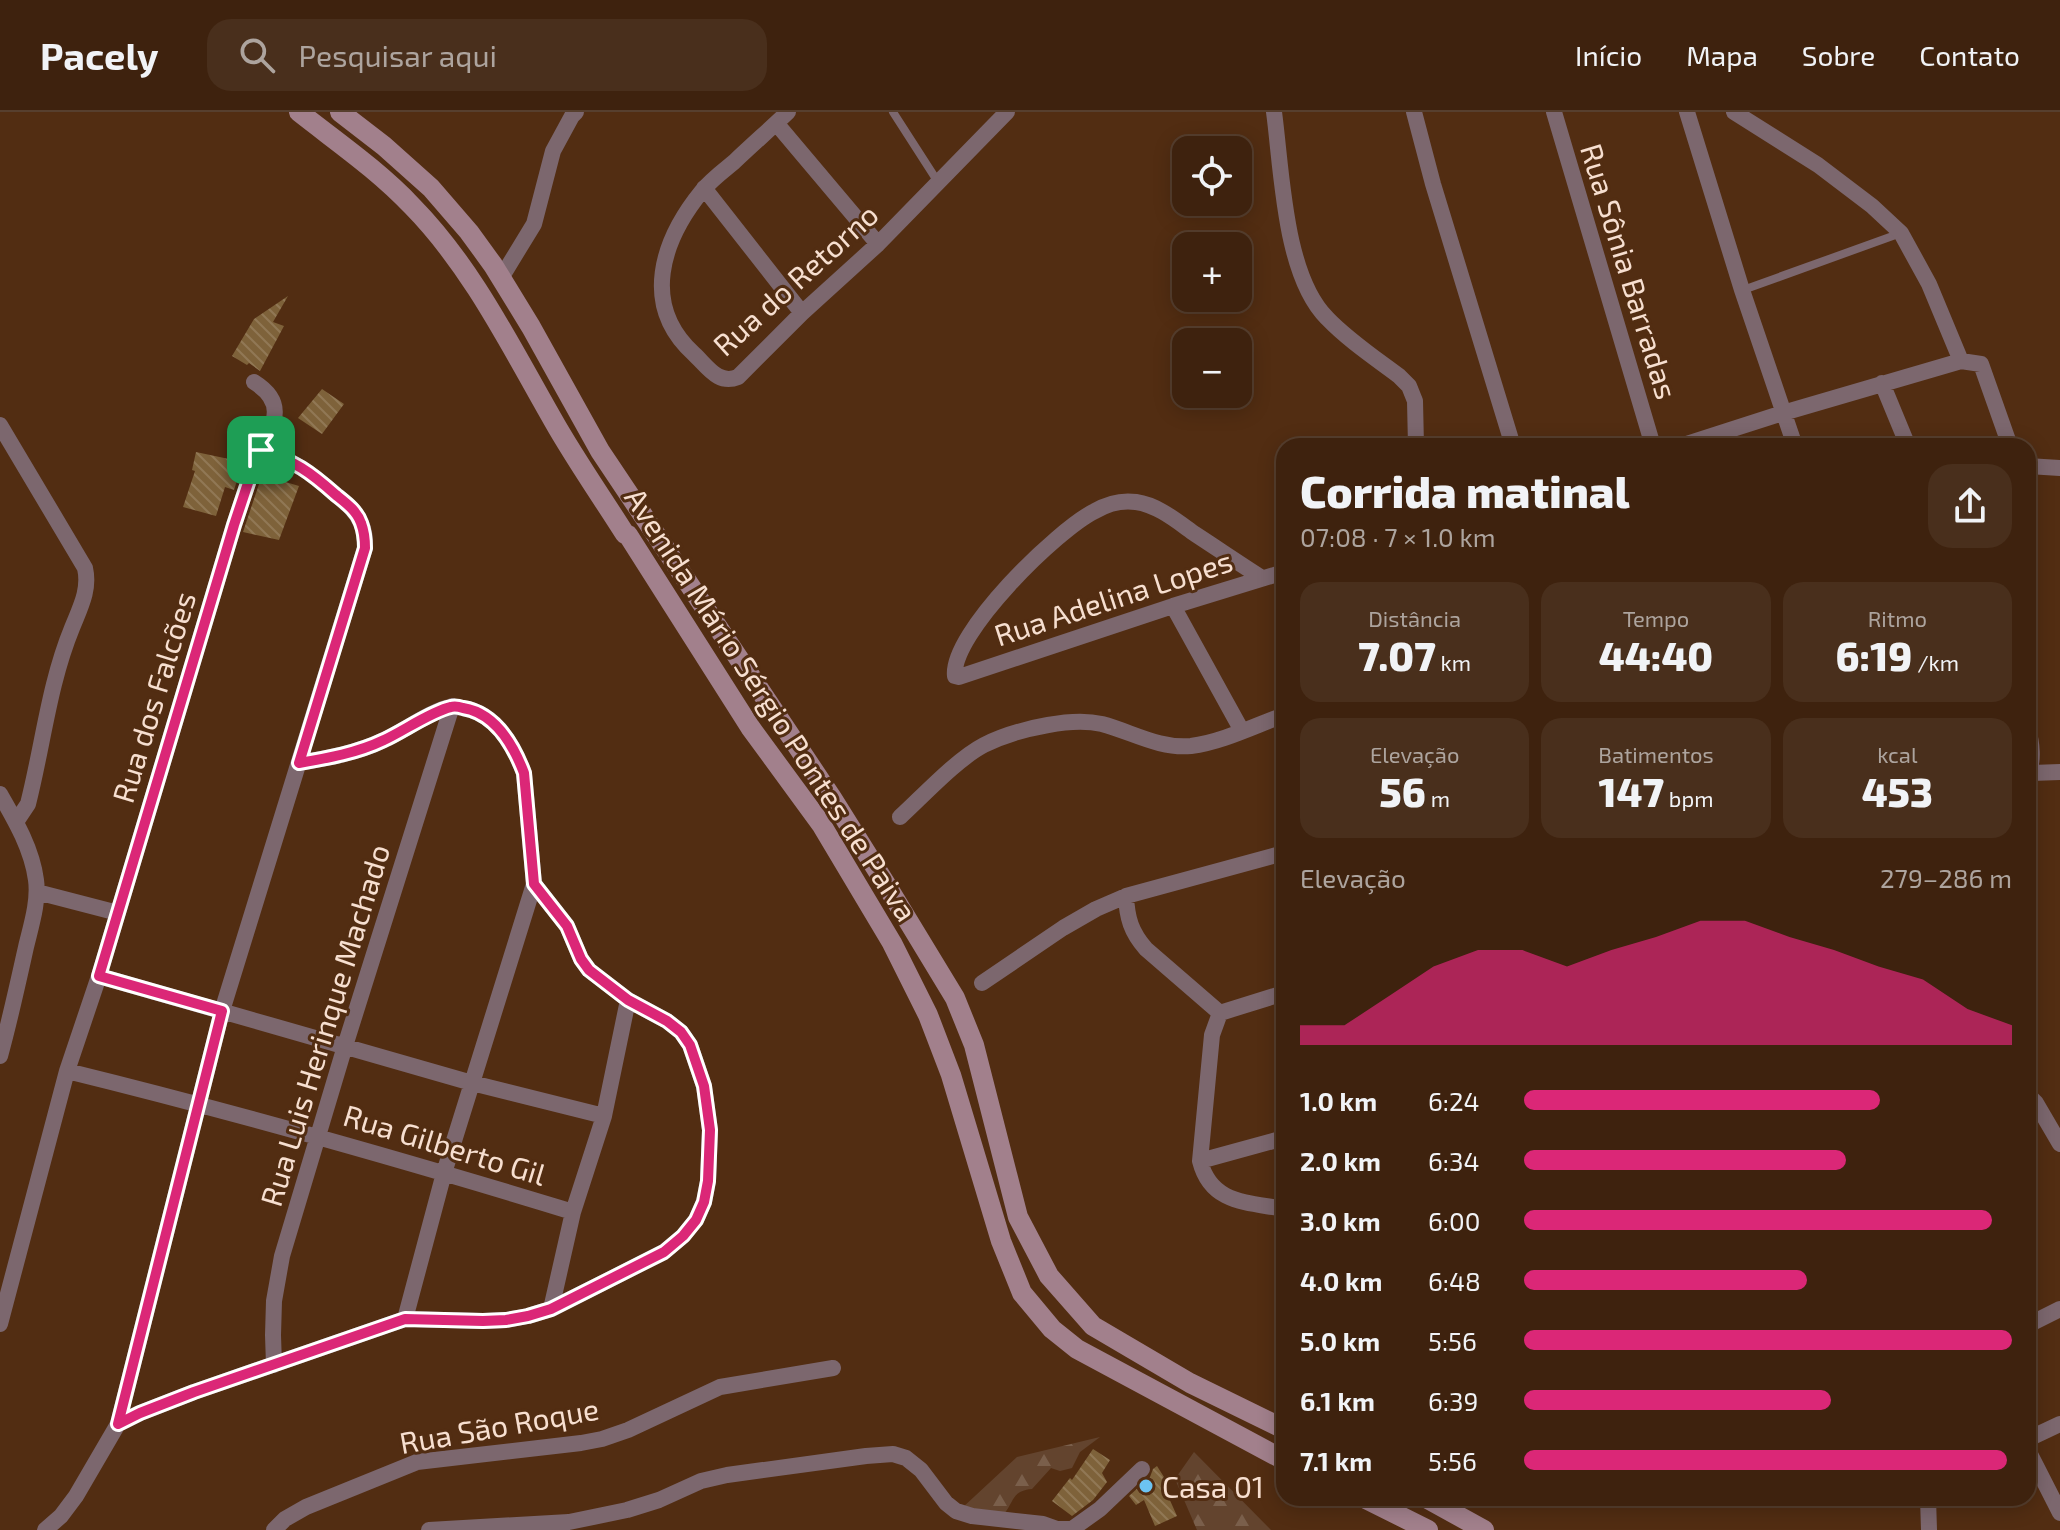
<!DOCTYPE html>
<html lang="pt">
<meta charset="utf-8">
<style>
:root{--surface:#3e220e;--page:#492f1c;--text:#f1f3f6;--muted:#ada49e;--line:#573f2e;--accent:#db2777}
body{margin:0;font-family:"Exo 2",sans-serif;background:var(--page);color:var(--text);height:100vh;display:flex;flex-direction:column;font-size:30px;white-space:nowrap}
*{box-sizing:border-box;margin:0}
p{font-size:26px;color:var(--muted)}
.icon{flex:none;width:44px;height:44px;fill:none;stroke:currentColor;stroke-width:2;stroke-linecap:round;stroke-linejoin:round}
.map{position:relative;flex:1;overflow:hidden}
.sheet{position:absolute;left:1276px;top:326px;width:760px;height:1068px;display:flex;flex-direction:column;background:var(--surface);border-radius:24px;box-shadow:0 4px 20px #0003,0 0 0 2px var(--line)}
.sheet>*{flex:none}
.controls{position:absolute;left:1172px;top:24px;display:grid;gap:16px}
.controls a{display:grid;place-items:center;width:80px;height:80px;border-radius:16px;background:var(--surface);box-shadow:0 4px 20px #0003,0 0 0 2px var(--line);font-size:40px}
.pin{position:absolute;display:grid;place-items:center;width:68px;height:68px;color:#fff;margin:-34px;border-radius:16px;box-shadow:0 4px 12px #0006}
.round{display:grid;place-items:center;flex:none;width:84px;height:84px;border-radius:24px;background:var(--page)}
.overview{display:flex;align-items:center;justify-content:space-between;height:136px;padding:0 24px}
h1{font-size:44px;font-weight:800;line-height:60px}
.figures{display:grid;grid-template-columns:repeat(3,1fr);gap:12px;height:136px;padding:8px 24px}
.figures div{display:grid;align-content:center;border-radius:20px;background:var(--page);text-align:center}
.figures b{font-size:40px;font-weight:800}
.figures small{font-size:22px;font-weight:400}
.figures p{font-size:22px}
.chart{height:224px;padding:16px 24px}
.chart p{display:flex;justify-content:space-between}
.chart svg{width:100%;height:144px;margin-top:8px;fill:var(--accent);opacity:.7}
ul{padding:0 24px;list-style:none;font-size:26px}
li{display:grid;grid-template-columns:128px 96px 1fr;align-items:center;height:60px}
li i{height:20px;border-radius:10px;background:var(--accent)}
header{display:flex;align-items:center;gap:48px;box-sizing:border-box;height:112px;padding:0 40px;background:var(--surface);border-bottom:2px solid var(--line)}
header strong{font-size:38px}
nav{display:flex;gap:44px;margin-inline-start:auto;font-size:28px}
.search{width:560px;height:72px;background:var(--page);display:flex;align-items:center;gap:20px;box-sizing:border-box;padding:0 28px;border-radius:24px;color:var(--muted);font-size:30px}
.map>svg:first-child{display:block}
</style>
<header>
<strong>Pacely</strong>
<div class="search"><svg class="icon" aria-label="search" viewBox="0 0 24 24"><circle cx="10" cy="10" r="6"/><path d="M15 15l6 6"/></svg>Pesquisar aqui</div>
<nav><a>Início</a><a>Mapa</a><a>Sobre</a><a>Contato</a></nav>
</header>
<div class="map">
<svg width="2060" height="1418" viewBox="0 0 2060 1418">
<defs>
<pattern id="forest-firs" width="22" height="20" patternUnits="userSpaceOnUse" patternTransform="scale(2)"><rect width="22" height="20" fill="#63442e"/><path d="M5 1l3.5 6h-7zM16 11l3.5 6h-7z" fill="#7a5f4b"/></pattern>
<pattern id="building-back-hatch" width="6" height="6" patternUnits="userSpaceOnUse" patternTransform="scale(2)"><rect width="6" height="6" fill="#7e623a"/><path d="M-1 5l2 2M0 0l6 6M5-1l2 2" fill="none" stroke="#917855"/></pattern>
</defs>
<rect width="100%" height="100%" fill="#522d12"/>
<path fill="url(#forest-firs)" d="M1100 1325 1080 1340 1072 1356 1060 1359 1051 1356 1032 1377C1011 1379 1015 1389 1003 1403L961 1397 1017 1345Z
M1194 1340 1271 1418H1197L1175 1367Z"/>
<path fill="url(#building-back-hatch)" d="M288 184 273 210 284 214 260 259 249 251 247 253 232 244 254 207Z
M322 277 344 292 322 322 298 306Z
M196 340 243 350 234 378 225 375 216 404 183 395 195 359 192 358Z
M262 363 299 374 279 428 243 420Z
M1093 1337 1110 1348 1102 1361 1107 1370 1093 1388 1072 1404 1052 1389 1070 1366 1072 1368Z
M1157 1354 1169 1373 1164 1375 1177 1404 1155 1414 1144 1388 1136 1393 1129 1384 1150 1365 1153 1357Z"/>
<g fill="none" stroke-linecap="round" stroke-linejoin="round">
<path stroke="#7c676e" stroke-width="8" d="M893 0 938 70
M1743 178 1901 121"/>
<path stroke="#7c676e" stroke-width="16" d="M788 0C770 17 752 33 734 50 723 59 711 68 702 79 662 128 640 193 694 242 708 255 718 273 738 265L802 201 878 132 1007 0
M1274 0C1282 59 1284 163 1327 206 1348 228 1375 246 1399 264L1409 274 1415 289 1416 334
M1414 0 1433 72 1513 334
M1554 0 1653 334
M1687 0 1742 178 1795 334
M1734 0 1818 53 1872 94 1901 121 1929 172 1961 249
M776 11 878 132
M704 76 802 201
M501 166 534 112 553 39 572 4 576 0
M254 270C286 290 275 310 261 338
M1882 271 1908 334
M0 313 85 456C90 478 80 496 72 516 49 572 43 633 28 692L16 710
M1680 334 1783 301 1961 249 1981 252 2010 334
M2028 354 2060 356
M1262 466C1240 452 1218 437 1195 422 1178 410 1158 393 1136 390 1122 388 1107 392 1095 399 1058 417 950 522 955 564L959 565 1173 494 1284 460
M1173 494 1242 619
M2028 618C2032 630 2034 650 2028 661
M2029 661 2060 660
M0 682C15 708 32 737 36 768 39 789 31 814 26 835 18 871 10 908 0 944
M900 705C923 684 957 647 984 633 1004 623 1025 617 1048 613 1064 610 1085 608 1102 612 1132 620 1159 637 1191 634 1222 630 1254 614 1284 603
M37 780 118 801
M1126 784C1127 806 1131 820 1146 837L1220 901
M99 864 472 971 604 1004
M982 871 1063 816 1096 797 1126 784 1284 741
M1220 901 1212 923 1200 1049C1211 1092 1247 1090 1284 1097
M1220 901 1284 881
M67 959C238 1001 406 1049 573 1100
M2028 983 2036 991 2060 1032
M1200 1049 1284 1026
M551 1197 573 1100 604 1004 628 888
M405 1207 444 1061 534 772
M0 1212 67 959 99 864 234 413 256 347 261 338C296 350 309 359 336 383 346 391 356 399 361 411 365 419 365 427 365 436L222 899 118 1312 76 1384 61 1404 45 1418
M2028 1213 2060 1197
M274 1253 273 1223 274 1189 282 1144 345 934 452 594
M118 1312 140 1301 194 1280 405 1207 483 1209 506 1208 528 1204 551 1197 664 1140 683 1124 696 1108 704 1090 708 1069 710 1018 704 974 690 933 681 920 667 909 628 888 589 858 581 847 567 814 534 772 524 661C513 632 495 601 463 596 460 596 453 594 451 595 432 598 402 620 384 628 357 641 328 646 299 651
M2028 1327 2060 1312
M2028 1338 2060 1401
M1928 1386 1929 1418
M274 1418 285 1407 306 1395 417 1350 581 1331 602 1327 628 1318 720 1275 833 1256
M429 1418 569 1410 627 1398 659 1388 701 1369 727 1363 866 1344 893 1342 906 1346 921 1358 946 1391 956 1399 972 1404 1043 1412 1057 1417H1072L1100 1397 1142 1357"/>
<path stroke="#a2808c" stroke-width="20" d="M299 0C337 30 378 58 412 94 472 155 511 235 553 308 575 347 601 384 625 422L628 423 750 615 821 712 892 831 928 903 951 963 1001 1129 1022 1181 1052 1217 1077 1237 1284 1348
M340 0 384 34 431 76 469 120 493 153 531 215 600 339 832 686 887 774 955 886 974 933 1018 1105 1049 1164 1093 1214 1190 1271 1284 1317
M1364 1386 1428 1418
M1426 1386 1484 1418"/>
</g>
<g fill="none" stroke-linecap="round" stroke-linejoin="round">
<defs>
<path id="route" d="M261 338C296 350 309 359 336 383 346 391 357 399 361 411 364 419 365 427 365 436L299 651C328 646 357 641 384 628 402 620 432 599 451 595 454 594 460 595 463 596 495 601 513 632 524 661L534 772 567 814 581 847 589 858 628 888 667 909 681 920 690 933 704 974 710 1018 708 1069 704 1090 696 1108 683 1124 664 1140 551 1197 528 1204 506 1208 483 1209 405 1207 194 1280 140 1301 118 1312 222 899 99 864 234 413 256 347Z"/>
</defs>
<use href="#route" stroke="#fff" stroke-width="16"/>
<use href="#route" stroke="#db2777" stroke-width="10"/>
</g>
<circle fill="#6cc3f2" stroke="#522d12" stroke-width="3" cx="1146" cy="1374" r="8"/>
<g text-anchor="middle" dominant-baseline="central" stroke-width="6" stroke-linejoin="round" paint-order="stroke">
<g font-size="30" fill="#f7dfd0" stroke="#522d12">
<text transform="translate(1630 159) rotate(73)">Rua Sônia Barradas</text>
<text transform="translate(795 167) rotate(-42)">Rua do Retorno</text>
<text transform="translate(1113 485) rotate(-18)">Rua Adelina Lopes</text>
<text transform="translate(153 585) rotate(-73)">Rua dos Falcões</text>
<text transform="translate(772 592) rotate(57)">Avenida Mário Sérgio Pontes de Paiva</text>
<text transform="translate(324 913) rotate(-73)">Rua Luis Herinque Machado</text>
<text transform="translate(445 1032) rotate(17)">Rua Gilberto Gil</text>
<text transform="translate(499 1313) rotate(-10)">Rua São Roque</text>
</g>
<g font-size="30" fill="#f7dfd0" stroke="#522d12" text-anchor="start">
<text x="1162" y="1374">Casa 01</text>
</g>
</g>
</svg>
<div class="controls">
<a><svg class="icon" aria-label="locate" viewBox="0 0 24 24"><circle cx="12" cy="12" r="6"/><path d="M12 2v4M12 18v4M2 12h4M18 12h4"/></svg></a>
<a>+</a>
<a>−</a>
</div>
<div class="pin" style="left:261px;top:338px;background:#1e9e55"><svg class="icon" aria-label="arrive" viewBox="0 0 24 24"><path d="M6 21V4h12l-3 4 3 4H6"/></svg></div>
<section class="sheet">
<div class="overview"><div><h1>Corrida matinal</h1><p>07:08 · 7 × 1.0 km</p></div><a class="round"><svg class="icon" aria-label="share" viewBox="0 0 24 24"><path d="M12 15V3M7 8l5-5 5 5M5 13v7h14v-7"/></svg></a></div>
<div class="figures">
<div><p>Distância</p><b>7.07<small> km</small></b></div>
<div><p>Tempo</p><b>44:40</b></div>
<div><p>Ritmo</p><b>6:19<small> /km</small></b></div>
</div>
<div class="figures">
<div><p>Elevação</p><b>56<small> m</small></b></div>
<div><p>Batimentos</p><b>147<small> bpm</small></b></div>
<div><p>kcal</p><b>453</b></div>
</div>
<div class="chart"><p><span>Elevação</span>279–286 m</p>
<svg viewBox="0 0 160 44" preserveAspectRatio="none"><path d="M0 44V38L10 38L20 29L30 20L40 15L50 15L60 20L70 15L80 11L90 6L100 6L110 11L120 15L130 20L140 24L150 33L160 38V44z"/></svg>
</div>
<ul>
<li><b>1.0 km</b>6:24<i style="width:73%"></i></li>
<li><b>2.0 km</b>6:34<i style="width:66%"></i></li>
<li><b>3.0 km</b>6:00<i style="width:96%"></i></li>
<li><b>4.0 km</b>6:48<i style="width:58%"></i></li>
<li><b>5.0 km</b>5:56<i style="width:100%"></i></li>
<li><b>6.1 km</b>6:39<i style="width:63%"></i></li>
<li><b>7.1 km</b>5:56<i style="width:99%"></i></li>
</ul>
</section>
</div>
